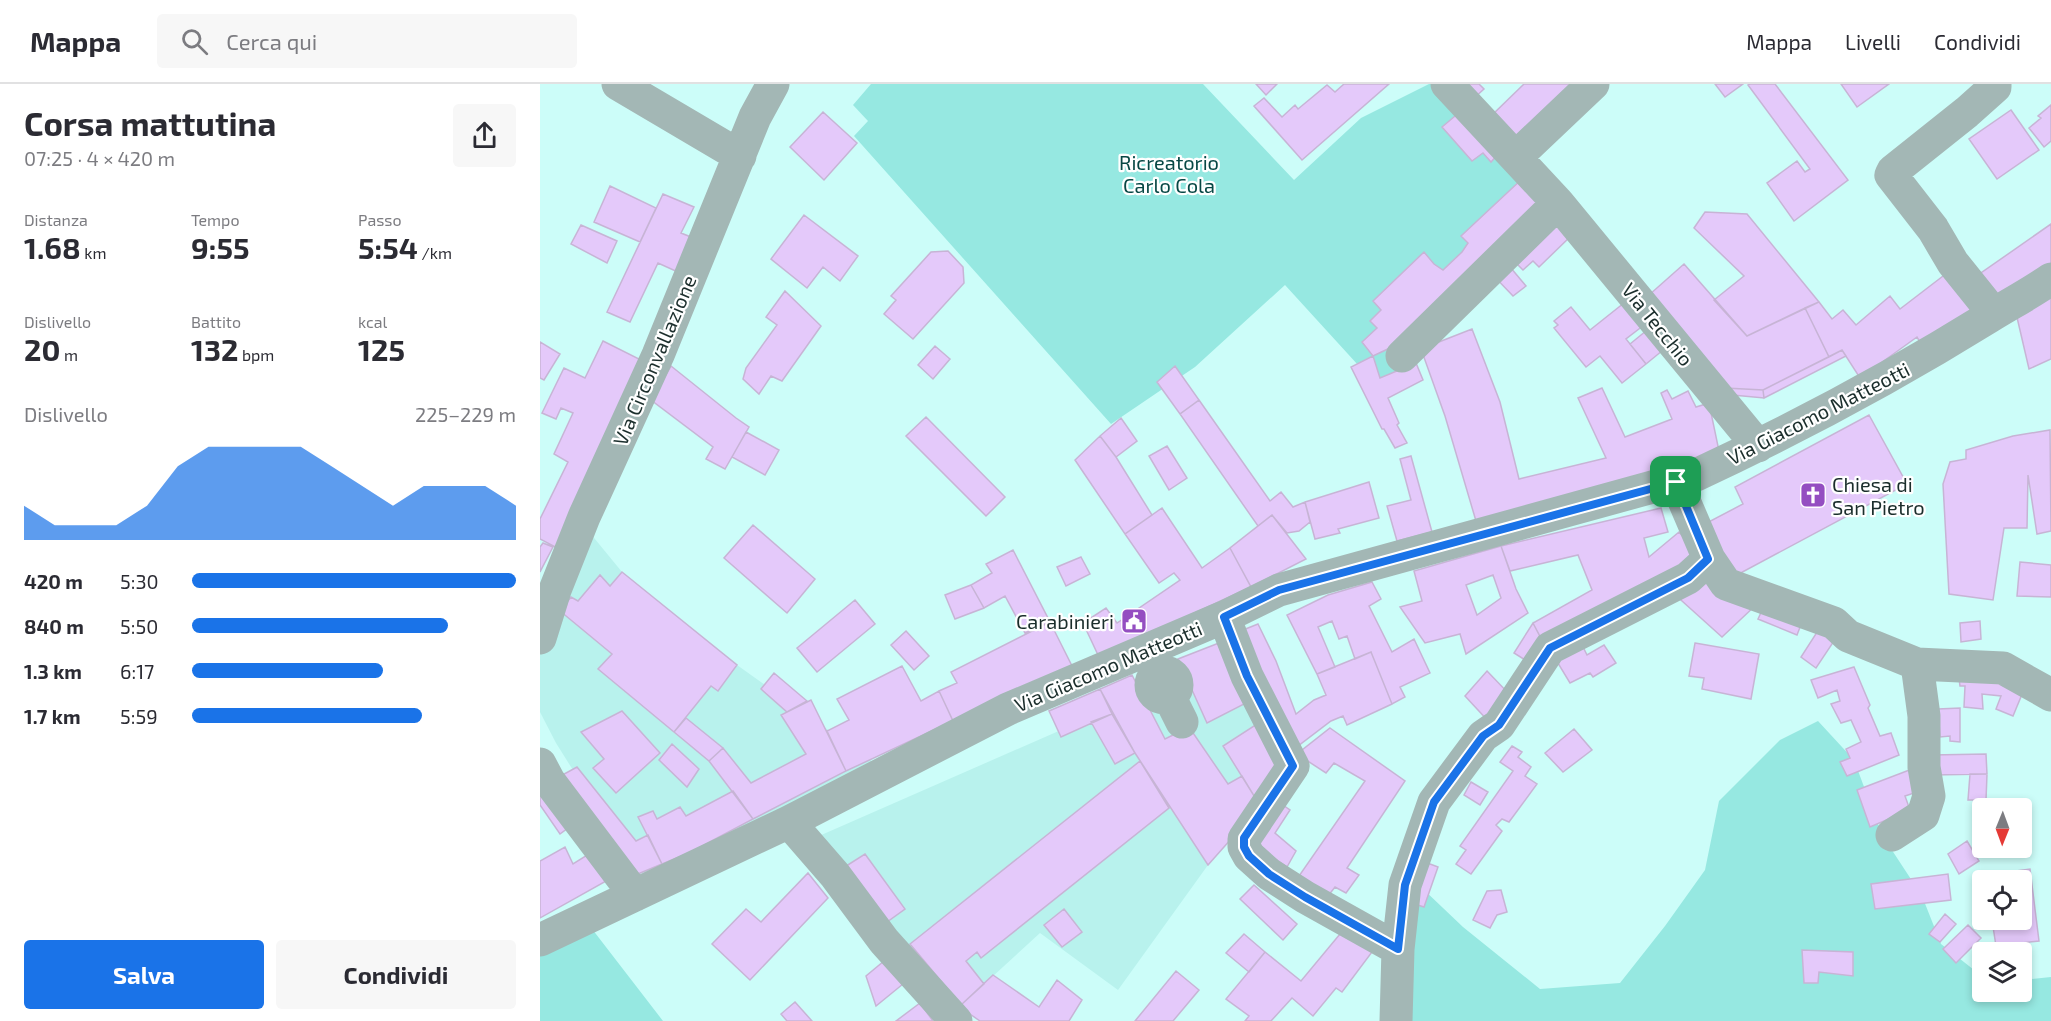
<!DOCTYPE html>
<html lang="it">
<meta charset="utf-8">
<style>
:root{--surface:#fff;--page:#f7f7f7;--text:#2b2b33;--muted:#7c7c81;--line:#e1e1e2;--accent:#1a73e8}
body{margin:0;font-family:"Exo 2",sans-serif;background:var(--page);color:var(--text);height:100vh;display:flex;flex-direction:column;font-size:22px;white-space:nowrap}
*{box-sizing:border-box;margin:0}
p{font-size:20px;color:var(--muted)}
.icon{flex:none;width:33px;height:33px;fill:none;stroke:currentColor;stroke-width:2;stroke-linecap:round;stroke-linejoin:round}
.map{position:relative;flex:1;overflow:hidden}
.sheet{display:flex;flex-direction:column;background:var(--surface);width:540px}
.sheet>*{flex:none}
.needle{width:39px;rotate:181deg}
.fabs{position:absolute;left:1432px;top:714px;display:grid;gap:12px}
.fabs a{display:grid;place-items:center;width:60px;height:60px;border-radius:6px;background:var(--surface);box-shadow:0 3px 9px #0003;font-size:30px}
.pin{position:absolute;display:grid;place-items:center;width:51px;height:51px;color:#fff;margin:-26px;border-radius:12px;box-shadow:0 3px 9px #0006}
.round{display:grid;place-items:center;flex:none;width:63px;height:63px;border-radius:6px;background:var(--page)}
.headline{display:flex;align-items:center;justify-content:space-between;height:102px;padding:0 24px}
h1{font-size:33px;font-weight:700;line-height:45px}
.figures{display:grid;grid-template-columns:repeat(3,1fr);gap:9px;height:102px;padding:6px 24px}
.figures div{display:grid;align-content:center}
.figures b{font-size:30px;font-weight:700}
.figures small{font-size:16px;font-weight:400}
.figures p{font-size:16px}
.chart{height:168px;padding:12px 24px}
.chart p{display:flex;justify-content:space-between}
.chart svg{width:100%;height:108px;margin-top:6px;fill:var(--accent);opacity:.7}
.action{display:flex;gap:12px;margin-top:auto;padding:12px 24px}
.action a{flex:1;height:69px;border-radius:6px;background:var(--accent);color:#fff;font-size:24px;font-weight:700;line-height:69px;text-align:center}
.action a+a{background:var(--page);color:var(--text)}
ul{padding:0 24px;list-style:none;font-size:20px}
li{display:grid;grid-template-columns:96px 72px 1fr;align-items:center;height:45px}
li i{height:15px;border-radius:8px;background:var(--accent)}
header{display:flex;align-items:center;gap:36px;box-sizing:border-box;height:84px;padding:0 30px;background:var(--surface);border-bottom:2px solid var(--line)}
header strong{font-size:28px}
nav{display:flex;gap:33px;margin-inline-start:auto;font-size:21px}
.search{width:420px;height:54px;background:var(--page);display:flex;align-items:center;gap:15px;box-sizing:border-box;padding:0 21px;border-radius:6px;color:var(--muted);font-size:22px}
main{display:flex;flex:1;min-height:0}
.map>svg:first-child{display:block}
</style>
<header>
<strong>Mappa</strong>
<div class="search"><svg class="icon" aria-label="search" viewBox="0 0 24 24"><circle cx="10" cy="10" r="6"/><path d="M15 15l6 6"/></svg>Cerca qui</div>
<nav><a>Mappa</a><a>Livelli</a><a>Condividi</a></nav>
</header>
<main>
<section class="sheet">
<div class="headline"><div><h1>Corsa mattutina</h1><p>07:25 · 4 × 420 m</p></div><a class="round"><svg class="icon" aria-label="share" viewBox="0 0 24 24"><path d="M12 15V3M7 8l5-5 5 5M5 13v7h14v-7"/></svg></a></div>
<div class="figures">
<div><p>Distanza</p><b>1.68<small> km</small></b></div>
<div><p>Tempo</p><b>9:55</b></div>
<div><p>Passo</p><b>5:54<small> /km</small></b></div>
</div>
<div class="figures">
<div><p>Dislivello</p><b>20<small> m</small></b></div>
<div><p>Battito</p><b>132<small> bpm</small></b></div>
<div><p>kcal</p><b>125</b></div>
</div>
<div class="chart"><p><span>Dislivello</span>225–229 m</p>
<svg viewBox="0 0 160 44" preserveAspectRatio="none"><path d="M0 44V30L10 38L20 38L30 38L40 30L50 14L60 6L70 6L80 6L90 6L100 14L110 22L120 30L130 22L140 22L150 22L160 30V44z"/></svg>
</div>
<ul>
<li><b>420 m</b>5:30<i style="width:100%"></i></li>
<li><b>840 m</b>5:50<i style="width:79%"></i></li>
<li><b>1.3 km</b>6:17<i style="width:59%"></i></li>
<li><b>1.7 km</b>5:59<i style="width:71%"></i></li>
</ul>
<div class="action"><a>Salva</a><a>Condividi</a></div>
</section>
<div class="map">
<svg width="1511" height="937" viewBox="0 0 1511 937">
<rect width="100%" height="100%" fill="#ccfdf9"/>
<path fill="#b8f2ed" d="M41 438 82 488 197 581 336 680 107 792 78 758 16 659 0 628V556Z
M692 571 746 682 668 781 578 906 500 849 417 925 279 752Z"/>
<path fill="#96e8e1" d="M331 0H663L754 96 821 34 889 0H893L1021 139 839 304 745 201 655 283 571 340 314 52 328 37 313 21Z
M1278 637 1314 676 1342 751 1382 812 1401 860 1443 893V908H1482V896L1511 893V937H849L882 804 923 843 1000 905 1080 899 1125 842 1165 786 1179 717 1240 656Z
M49 841 123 937H0V866Z"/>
<path fill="#e4c9fa" stroke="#c7b4d5" stroke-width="1.5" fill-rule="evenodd" d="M716 0H737L726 11Z
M804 0H849L762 76 714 22 724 14 742 33 755 21 758 25 787 1 795 8Z
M918 0H939L944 5 933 15Z
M984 0H1035L977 59 949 34Z
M1175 0H1203L1185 13Z
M1210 0H1235L1308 96 1254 137 1227 99 1257 77 1265 88 1270 85 1208 1Z
M1301 0H1349L1317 23Z
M1511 21V57L1504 63 1489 44 1501 34 1498 32Z
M1471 26 1499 66 1457 95 1429 55Z
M921 27 959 69 951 78 943 69 932 77 902 43Z
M283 28 317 59 284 96 250 63Z
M983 94 1008 121 852 263 833 272 840 294 876 279 883 296 848 314 859 339 857 341 867 359 855 364 844 345H842L811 283 833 272 822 258 837 244 830 237 841 226 833 217 884 168 894 180 903 186 922 168 928 159 921 152Z
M70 102 116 124 100 158 54 138Z
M123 110 154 123 141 149 156 155 140 189 118 179 90 238 67 228Z
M1165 128 1207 130 1279 218 1207 252 1174 216 1204 192 1154 144Z
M1014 130 1033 150 999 183 993 177 983 186 971 174Z
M264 131 318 172 300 197 283 183 267 204 231 175Z
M1511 140V183L1459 219 1438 191Z
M41 141 77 157 67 179 31 160Z
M408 167 423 183 424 199 373 255 344 230 356 216 351 212 391 168Z
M965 177 986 202 973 212 952 190Z
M1144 180 1207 252 1265 224 1289 273 1223 306 1185 304 1109 211Z
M1407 189 1435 227 1384 265 1377 253 1320 294 1302 266 1289 273 1265 224 1279 218 1292 235 1303 226 1316 241 1350 212 1360 225Z
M245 207 281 242 242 297 231 292 219 310 203 295 206 284 237 241 226 233Z
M1511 209V275L1489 285 1476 229Z
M1089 215 1108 238 1086 255 1106 280 1082 299 1060 272 1046 283 1014 244 1018 241 1014 237 1031 223 1050 246Z
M1112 242 1128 262 1106 280 1090 260Z
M932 245 960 318 979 395 1066 374 1038 314 1062 304 1085 353 1132 335 1121 309 1127 306 1132 315 1148 307 1156 323 1169 319 1179 367 1045 412 936 437 905 332 881 265Z
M63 257 107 279 19 465 0 455V435L28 378 14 370 33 329 21 324 16 335 2 329 24 284 45 294Z
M0 258 20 270 4 296 0 294Z
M395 262 410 275 393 295 378 281Z
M1302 266 1306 272 1224 314 1223 306Z
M131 282 196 334 209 343 185 385 166 375 173 363 111 316Z
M635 282 659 316 640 330 617 298Z
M1185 304 1223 306 1224 314 1182 310Z
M659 316 730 417 741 408 753 423 765 418 770 438 759 447 747 449 732 431 718 442 640 330Z
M1329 331 1367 400 1195 492 1159 443 1203 420 1195 403Z
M386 333 465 413 446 432 366 352Z
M581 334 597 357 576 373 560 352Z
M1510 346 1511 447 1497 450 1488 391 1487 444H1464L1453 516 1409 510 1403 400 1410 378 1426 375V366L1473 352Z
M206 348 239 366 225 391 192 373Z
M560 352 576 373 612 431 585 450 535 376Z
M627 362 647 394 629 406 609 372Z
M871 372 892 448 857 457 847 422 871 416 860 375Z
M829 398 839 434 798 445 800 449 775 455 765 418Z
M622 424 662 484 690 464 711 503 559 573 543 539 566 524 577 539 640 496 634 489 619 499 585 450Z
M1121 424 1128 448 1104 454 1109 473 1139 448 1162 475 1005 562 993 539 1052 506 1038 471 970 487 961 462Z
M732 431 766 475 711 503 690 464Z
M213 441 275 495 247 529 184 474Z
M3 459 13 463 0 488V463Z
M961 462 976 505 988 529 926 570 920 550 885 559 860 523 882 517 874 487ZM953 491 961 514 937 531 926 501Z
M473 466 510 538 485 549 465 512 444 524 431 501 452 489 446 480Z
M541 473 550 490 526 502 517 483Z
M1480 478 1511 481V513L1477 512Z
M82 488 197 581 178 607 171 602 134 648 58 585 72 570 20 527 31 513 38 517 60 491 70 502Z
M1166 491 1217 520 1182 553 1132 508Z
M832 498 841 515 829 522 852 568 874 555 890 589 860 603 865 613 852 620 831 568 815 575 807 552 799 555 792 537 778 543 795 583 777 590 747 531 788 511Z
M431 501 444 524 415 535 405 511Z
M315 516 335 540 277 588 257 564Z
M1224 522 1262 538 1257 551 1218 535Z
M1440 537 1441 555 1421 558 1420 539Z
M510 538 532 582 413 637 399 607 417 599 411 588Z
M993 539 1005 562 990 579 974 569Z
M718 540 736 577 756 630 774 616 786 611 777 590 831 568 852 620 807 641 803 632 791 637 754 665 698 548Z
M1279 545 1294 557 1276 584 1261 573Z
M366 547 389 572 374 586 351 561Z
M684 557 710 617 667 639 638 575Z
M1155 559 1219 570 1211 615 1162 605 1164 594 1149 592Z
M1064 561 1076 579 1053 593 1050 589 1030 599 1013 571 1043 563 1047 571Z
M362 582 381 617 399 607 413 637 306 687 287 647 309 636 297 615Z
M1314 583 1330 621 1328 624 1340 652 1351 649 1359 671 1307 692 1300 678 1310 674 1306 665 1321 658 1311 636 1301 639 1291 620 1300 617 1297 606 1278 614 1271 596Z
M947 587 972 613 951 640 925 612Z
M234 589 267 617 247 628 221 605Z
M592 591 625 655 649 643 688 700 702 692 719 720 707 737 668 781 595 669 560 605Z
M1419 594 1485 603 1473 632 1456 625 1461 612 1442 610 1443 625 1424 623 1425 602H1420Z
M560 605 572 630 521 653 509 627Z
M271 616 306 687 213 735 169 677 183 664 211 699 266 670 241 631Z
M1420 624V658L1410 657V652L1400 653 1398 625Z
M82 627 120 669 76 709 53 684 64 675 41 648Z
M572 630 595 669 575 680 551 638Z
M146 634 183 664 169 677 134 648Z
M720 638 745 684 719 720 683 662Z
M790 644 865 697 807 784 819 791 806 809 795 803 788 812 759 792 825 697 794 679 786 689 757 670Z
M1034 645 1052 666 1023 688 1005 669Z
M132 660 159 685 147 703 119 676Z
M972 662 982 668 978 673 991 683 985 692 997 700 969 738 962 735 956 741 962 747 931 790 916 780 926 766 920 762 973 687 960 678Z
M1446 670 1447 690 1392 691 1391 671Z
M600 677 629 724 441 874 437 868 426 877 444 900 421 921 370 860Z
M37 683 96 757 108 751 122 780 93 792 15 695Z
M1372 685 1380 707 1365 712 1370 726 1330 743 1317 706Z
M1430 690H1447L1446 716H1428Z
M0 698 32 741 20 750 0 721Z
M931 698 948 708 940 721 924 711Z
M193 707 213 735 149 769 122 780 98 733 113 727 117 735 140 723 146 732Z
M737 717 750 726 735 749 756 767 747 783 727 769 718 759Z
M1427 757 1439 777 1419 790 1408 770Z
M25 763 33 780 52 768 68 796 0 834V777Z
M325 770 365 825 347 838 303 784Z
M882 777 898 783 884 823 868 818Z
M1490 785 1499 857 1456 862 1452 836H1482V796H1448L1447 791Z
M268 789 288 814 210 896 172 860 206 825 221 838Z
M1408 790 1411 816 1335 825 1331 800Z
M714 801 757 840 743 856 700 815Z
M961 806 967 828 957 831 950 844 933 836 947 807Z
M524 825 542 848 522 863 504 841Z
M1405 830 1416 840 1400 858 1389 850Z
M1428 841 1441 854 1416 879 1403 865Z
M805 844 835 864 802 908 796 904 773 932 752 914 731 937H705L709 932 686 915 725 868 761 897Z
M704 850 725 868 709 888 686 869Z
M1262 866 1313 868V892L1279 888 1278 899H1264Z
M344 877 363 900 336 922 326 892Z
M636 887 659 906 633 937H595Z
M453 891 499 923 517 896 542 916 529 937H440L427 928 421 921Z
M255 918 272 937H247L241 930Z
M380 919 393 937H356Z"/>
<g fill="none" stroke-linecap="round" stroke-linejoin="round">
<path stroke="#a3b7b5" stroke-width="33" d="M78 0 200 72
M907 0 1018 119 1218 362
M976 73 1053 0
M1454 230 1413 179 1393 145 1351 91 1353 87 1427 28 1455 3V0
M862 272 1018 119
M1136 398 1169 475 1186 500 1294 539 1308 552 1377 580 1463 584 1511 611
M684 533 707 592 753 682 704 755V763L709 772 729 790 765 813 858 865
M0 554 15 506 44 433 118 271 215 33 233 0
M611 601a13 13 0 1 1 26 0a13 13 0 1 1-26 0Z
M629 612 642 638
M0 680 9 697 95 811
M249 738 295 791 344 857 416 937
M1352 751 1383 731 1389 712 1384 683V632L1377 580
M0 856 249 738 468 625 684 533 739 506 1156 391C1257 344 1354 292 1449 233 1470 220 1491 209 1511 195
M856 937 858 865 865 801 894 718 943 652 959 641 1010 564 1148 494 1169 475"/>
</g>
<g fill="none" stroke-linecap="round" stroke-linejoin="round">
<defs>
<path id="route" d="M1136 398 1168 475 1148 494 1010 564 959 641 943 652 894 718 865 801 858 865 765 813 729 790 709 772 704 763V754L753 682 707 592 684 533 739 506Z"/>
</defs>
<use href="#route" stroke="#fff" stroke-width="12"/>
<use href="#route" stroke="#1a73e8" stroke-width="8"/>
</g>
<defs>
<symbol id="church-square" viewBox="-11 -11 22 22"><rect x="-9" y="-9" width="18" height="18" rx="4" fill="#944ec1" stroke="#fff"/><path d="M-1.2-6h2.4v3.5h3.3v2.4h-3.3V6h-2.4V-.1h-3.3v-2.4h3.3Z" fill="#fff"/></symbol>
<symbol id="civic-square" viewBox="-11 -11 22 22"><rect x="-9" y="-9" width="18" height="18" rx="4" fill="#944ec1" stroke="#fff"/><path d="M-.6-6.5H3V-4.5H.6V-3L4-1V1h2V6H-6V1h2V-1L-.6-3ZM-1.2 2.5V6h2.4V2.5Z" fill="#fff"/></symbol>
</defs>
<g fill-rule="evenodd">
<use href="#church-square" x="1258" y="396" width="30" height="30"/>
<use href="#civic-square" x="579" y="522" width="30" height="30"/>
</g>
<g text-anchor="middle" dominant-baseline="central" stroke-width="4.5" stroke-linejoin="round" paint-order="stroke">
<g font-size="20" fill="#074845" stroke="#fff">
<text x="629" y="78">Ricreatorio<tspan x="629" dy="23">Carlo Cola</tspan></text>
</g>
<g font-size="20" fill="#1b2e2c" stroke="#fff">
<text transform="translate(1118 240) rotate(51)">Via Tecchio</text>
<text transform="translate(114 276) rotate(-67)">Via Circonvallazione</text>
<text transform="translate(1278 329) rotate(-27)">Via Giacomo Matteotti</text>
<text transform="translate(568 582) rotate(-23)">Via Giacomo Matteotti</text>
</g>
<g font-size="20" fill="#1b2e2c" stroke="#fff" text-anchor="start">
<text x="1292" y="400">Chiesa di<tspan x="1292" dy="23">San Pietro</tspan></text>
<text x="574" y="537" text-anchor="end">Carabinieri</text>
</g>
</g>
</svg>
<div class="fabs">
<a><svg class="needle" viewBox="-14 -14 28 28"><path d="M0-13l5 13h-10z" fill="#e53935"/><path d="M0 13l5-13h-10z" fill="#7c7c81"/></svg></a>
<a><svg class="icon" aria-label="locate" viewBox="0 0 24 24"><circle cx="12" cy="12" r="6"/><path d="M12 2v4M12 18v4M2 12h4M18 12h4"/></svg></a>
<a><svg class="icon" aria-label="layers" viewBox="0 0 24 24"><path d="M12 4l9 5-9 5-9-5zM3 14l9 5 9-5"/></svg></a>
</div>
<div class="pin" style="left:1136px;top:398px;background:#1e9e55"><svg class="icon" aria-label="arrive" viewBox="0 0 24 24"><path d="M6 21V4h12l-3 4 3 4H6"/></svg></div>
</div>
</main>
